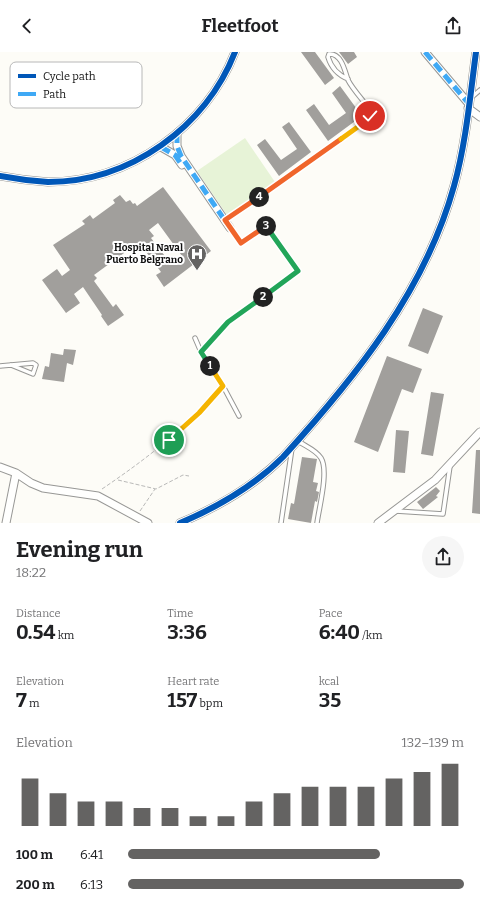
<!DOCTYPE html>
<meta charset="utf-8">
<style>
:root{--surface:#fff;--page:#f6f6f6;--text:#202124;--muted:#757577;--accent:#646362}
body{margin:0;font-family:Bitter,serif;background:var(--page);color:var(--text);height:100vh;display:flex;flex-direction:column;font-size:15px;white-space:nowrap}
*{box-sizing:border-box;margin:0}
p{font-size:13px;color:var(--muted)}
.icon{flex:none;width:22px;height:22px;fill:none;stroke:currentColor;stroke-width:2;stroke-linecap:round;stroke-linejoin:round}
.map{position:relative;height:471px;overflow:hidden}
.drawer{display:flex;flex-direction:column;background:var(--surface);flex:1}
.drawer>*{flex:none}
.pin{position:absolute;display:grid;place-items:center;width:34px;height:34px;color:#fff;margin:-17px;border:2px solid #fff;border-radius:50%;box-shadow:0 1px 4px #0007}
.km{position:absolute;width:20px;height:20px;margin:-10px;border-radius:50%;background:#222;color:#fff;font-size:11px;line-height:20px;text-align:center}
.round{display:grid;place-items:center;flex:none;width:42px;height:42px;border-radius:21px;background:var(--page)}
.head{display:flex;align-items:center;justify-content:space-between;height:68px;padding:0 16px}
h1{font-size:22px;font-weight:700;line-height:30px}
.metrics{display:grid;grid-template-columns:repeat(3,1fr);gap:6px;height:68px;padding:4px 16px}
.metrics div{display:grid;align-content:center}
.metrics b{font-size:20px;font-weight:700}
.metrics small{font-size:11px;font-weight:400}
.metrics p{font-size:11px}
.chart{height:112px;padding:8px 16px}
.chart p{display:flex;justify-content:space-between}
.chart svg{width:100%;height:72px;margin-top:4px;stroke:var(--accent);stroke-width:6}
ul{padding:0 16px;list-style:none;font-size:13px}
li{display:grid;grid-template-columns:64px 48px 1fr;align-items:center;height:30px}
li i{height:10px;border-radius:5px;background:var(--accent)}
header{display:flex;justify-content:space-between;align-items:center;height:52px;padding:0 16px;background:var(--surface);font-size:18px;font-weight:700}
.map>svg:first-child{display:block}
</style>
<header><svg class="icon" aria-label="back" viewBox="0 0 24 24"><path d="M15 5l-7 7 7 7"/></svg>Fleetfoot<svg class="icon" aria-label="share" viewBox="0 0 24 24"><path d="M12 15V3M7 8l5-5 5 5M5 13v7h14v-7"/></svg></header>
<div class="map">
<svg width="480" height="471" viewBox="0 0 480 471">
<rect width="100%" height="100%" fill="#fdfcf7"/>
<path fill="#e7f3d7" d="M245 86 275 130 227 163 197 119Z"/>
<path fill="#a19f9c" fill-rule="evenodd" d="M301 0H315L334 26 325 33Z
M339 0H354L357 5 348 12Z
M340 34 362 64 328 89 306 58 314 52 329 73 346 61 332 41Z
M289 70 311 100 279 124 257 93 265 87 281 108 297 97 282 75Z
M163 135 211 199 164 235 156 223 161 220 141 193 137 196 135 193 94 223 97 226 94 229 113 255 116 252 124 263 108 274 101 264 102 263 83 235 74 242 80 251 66 261 42 228 57 217 62 224 70 218 53 193 85 172 82 169 90 163 93 167 115 151 113 148 120 143 126 150 130 148 133 152 135 151 137 154ZM158 171 182 204 171 212 151 186 154 184 149 178Z
M423 256 443 264 428 302 408 294Z
M64 297 76 298 73 313 67 311 64 330 42 327 45 314 49 315 51 301 63 303Z
M387 304 422 317 413 341 402 337 378 400 354 390Z
M431 340 444 342 433 404 421 402Z
M396 378 409 379 405 421 393 420Z
M476 398H480V462L472 461Z
M302 405 317 407 313 430 318 431 316 439 319 440 317 450 315 449 311 471 288 467 291 451 294 452Z
M436 435 440 439 436 444 438 445 423 457 417 450Z"/>
<g fill="none" stroke-linecap="round" stroke-linejoin="round">
<defs>
<path id="service" d="M472 45 480 38
M225 168 366 69 371 59C364 49 353 38 348 28 345 20 342 1 329 2L328 5C331 15 338 23 348 27
M195 286 201 300 228 270 298 219 266 173 241 191 230 176
M201 300 223 334 239 364
M0 314 33 311 36 313 33 322 11 313
M298 389C305 394 316 398 321 406 329 419 319 456 317 471
M396 459 443 462 450 414
M281 471 292 396"/>
<path id="minor" d="M425 0 469 52
M468 56 480 65
M177 81V94L181 104 230 176
M161 95 175 103 182 113
M0 124C16 127 32 129 48 130 130 130 206 75 235 0
M0 415 16 421 31 431 43 436 98 444 148 471
M6 471 16 421
M180 471C218 455 254 434 283 405 355 326 425 239 454 134 466 91 470 45 476 0
M378 471 435 428 480 380"/>
</defs>
<use href="#service" stroke="#979795" stroke-width="5.5"/>
<use href="#minor" stroke="#979795" stroke-width="9"/>
<path stroke="#b9b9b8" stroke-width="1" stroke-dasharray="4 2" stroke-linecap="butt" d="M118 428 156 437 183 423 189 424
M102 437C145 408 185 377 220 337
M140 459 155 437"/>
<use href="#service" stroke="#fffffe" stroke-width="3.5"/>
<use href="#minor" stroke="#fffffe" stroke-width="7"/>
<path stroke="#3fa9f5" stroke-width="5" stroke-dasharray="10 5" stroke-linecap="butt" d="M425 0 469 52
M177 81V94L181 104 230 176
M161 95 175 103 181 112"/>
<defs>
<path id="cycleway" d="M0 124C16 127 32 129 48 130 130 130 206 75 235 0
M180 471C218 455 254 434 283 405 355 326 425 239 454 134 466 91 470 45 476 0"/>
</defs>
<use href="#cycleway" stroke="#fff" stroke-width="8"/>
<use href="#cycleway" stroke="#0057b8" stroke-width="6"/>
</g>
<g fill="none" stroke-linecap="round" stroke-linejoin="round">
<defs>
<path id="split-1" d="M169 388 199 361 223 334 210 314"/>
<path id="split-2" d="M210 314 201 300 228 270 263 245"/>
<path id="split-3" d="M263 245 298 219 266 174"/>
<path id="split-4" d="M259 145 225 168 241 191 266 174"/>
<path id="split-5" d="M259 145 341 87"/>
<path id="split-6" d="M341 87 366 69 370 64"/>
</defs>
<use href="#split-1" stroke="#fff" stroke-width="8"/>
<use href="#split-2" stroke="#fff" stroke-width="8"/>
<use href="#split-3" stroke="#fff" stroke-width="8"/>
<use href="#split-4" stroke="#fff" stroke-width="8"/>
<use href="#split-5" stroke="#fff" stroke-width="8"/>
<use href="#split-6" stroke="#fff" stroke-width="8"/>
<use href="#split-1" stroke="#f5b400" stroke-width="5"/>
<use href="#split-2" stroke="#22a559" stroke-width="5"/>
<use href="#split-3" stroke="#22a559" stroke-width="5"/>
<use href="#split-4" stroke="#f0652b" stroke-width="5"/>
<use href="#split-5" stroke="#f0652b" stroke-width="5"/>
<use href="#split-6" stroke="#f5b400" stroke-width="5"/>
</g>
<defs>
<symbol id="hospital-pin" viewBox="-11 -11 22 30"><path d="M0 17L-7.5 6A9.5 9.5 0 1 1 7.5 6Z" fill="#646362" stroke="#fff"/><path d="M-5-5h3v3.5h4V-5h3V5h-3V1.5h-4V5h-3Z" fill="#fff"/></symbol>
</defs>
<g fill-rule="evenodd">
<use href="#hospital-pin" x="186" y="191" width="22" height="30"/>
</g>
<g text-anchor="middle" dominant-baseline="central" stroke-width="4" stroke-linejoin="round" paint-order="stroke">
<g font-size="10" font-weight="bold" fill="#111" stroke="#fff" text-anchor="end">
<text x="183" y="196">Hospital Naval<tspan x="183" dy="12">Puerto Belgrano</tspan></text>
</g>
</g>
<rect x="10" y="10" width="132" height="46" rx="6" fill="#fff" stroke="#b8b8b8" stroke-width="1"/>
<rect x="18" y="22" width="18" height="4" fill="#0057b8"/>
<rect x="18" y="40" width="18" height="4" fill="#3fa9f5"/>
<g font-size="11" fill="#111">
<text x="43" y="28">Cycle path</text>
<text x="43" y="46">Path</text>
</g>
</svg>
<div class="pin" style="left:169px;top:388px;background:#1e9e55"><svg class="icon" aria-label="arrive" viewBox="0 0 24 24"><path d="M6 21V4h12l-3 4 3 4H6"/></svg></div>
<div class="pin" style="left:370px;top:64px;background:#d93025"><svg class="icon" aria-label="check" viewBox="0 0 24 24"><path d="M5 12l5 5 9-10"/></svg></div>
<b class="km" style="left:210px;top:314px">1</b>
<b class="km" style="left:263px;top:245px">2</b>
<b class="km" style="left:266px;top:174px">3</b>
<b class="km" style="left:259px;top:145px">4</b>
</div>
<section class="drawer">
<div class="head"><div><h1>Evening run</h1><p>18:22</p></div><a class="round"><svg class="icon" aria-label="share" viewBox="0 0 24 24"><path d="M12 15V3M7 8l5-5 5 5M5 13v7h14v-7"/></svg></a></div>
<div class="metrics">
<div><p>Distance</p><b>0.54<small> km</small></b></div>
<div><p>Time</p><b>3:36</b></div>
<div><p>Pace</p><b>6:40<small> /km</small></b></div>
</div>
<div class="metrics">
<div><p>Elevation</p><b>7<small> m</small></b></div>
<div><p>Heart rate</p><b>157<small> bpm</small></b></div>
<div><p>kcal</p><b>35</b></div>
</div>
<div class="chart"><p><span>Elevation</span>132–139 m</p>
<svg viewBox="0 0 160 44" preserveAspectRatio="none"><path d="M5 44V15M15 44V24M25 44V29M35 44V29M45 44V33M55 44V33M65 44V38M75 44V38M85 44V29M95 44V24M105 44V20M115 44V20M125 44V20M135 44V15M145 44V11M155 44V6"/></svg>
</div>
<ul>
<li><b>100 m</b>6:41<i style="width:75%"></i></li>
<li><b>200 m</b>6:13<i style="width:100%"></i></li>
</ul>
</section>
